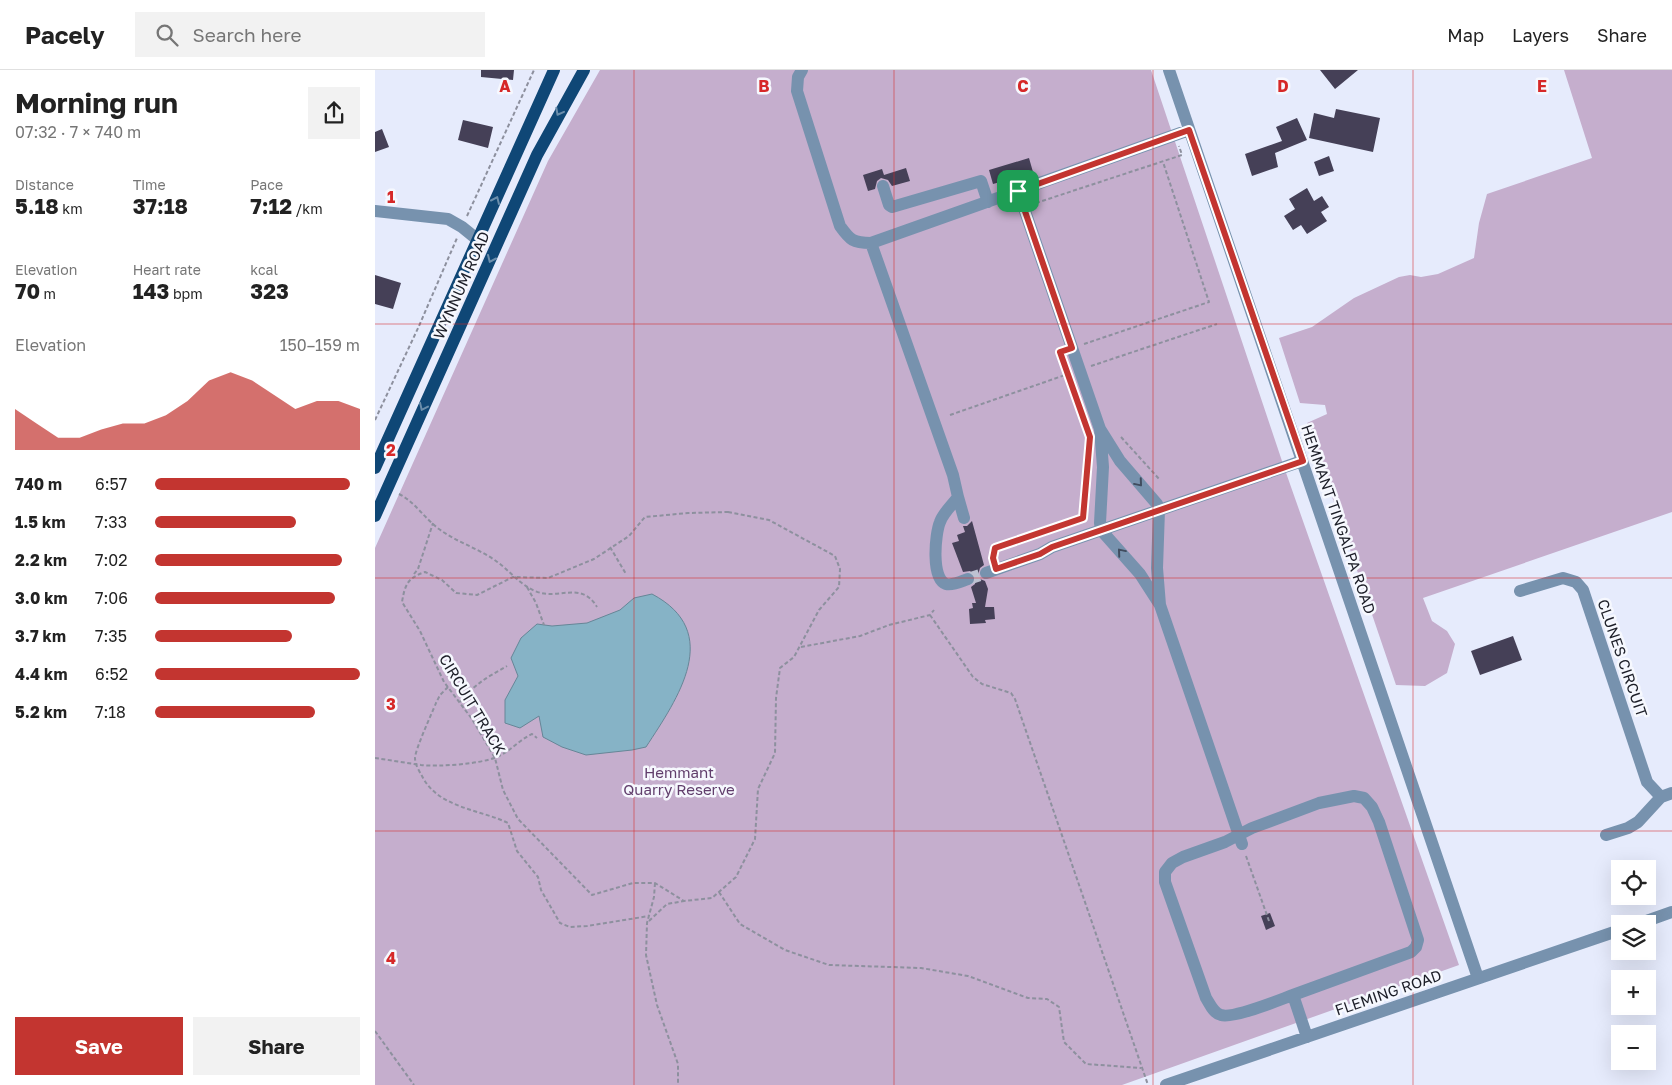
<!DOCTYPE html>
<meta charset="utf-8">
<style>
:root{--surface:#fff;--page:#f2f2f2;--text:#222;--muted:#767676;--line:#e0e0e0;--accent:#c33530}
body{margin:0;font-family:"Golos Text",sans-serif;background:var(--page);color:var(--text);height:100vh;display:flex;flex-direction:column;font-size:19px;white-space:nowrap}
*{box-sizing:border-box;margin:0}
p{font-size:16px;color:var(--muted)}
.icon{flex:none;width:28px;height:28px;fill:none;stroke:currentColor;stroke-width:2;stroke-linecap:round;stroke-linejoin:round}
.map{position:relative;flex:1;overflow:hidden}
.drawer{display:flex;flex-direction:column;background:var(--surface);width:375px}
.drawer>*{flex:none}
.tools{position:absolute;left:1236px;top:790px;display:grid;gap:10px}
.tools a{display:grid;place-items:center;width:45px;height:45px;border-radius:0px;background:var(--surface);box-shadow:0 5px 20px #0002;font-size:25px}
.pin{position:absolute;display:grid;place-items:center;width:42px;height:42px;color:#fff;margin:-21px;border-radius:10px;box-shadow:0 2px 8px #0006}
.round{display:grid;place-items:center;flex:none;width:52px;height:52px;border-radius:0px;background:var(--page)}
.head{display:flex;align-items:center;justify-content:space-between;height:85px;padding:0 15px}
h1{font-size:28px;font-weight:700;line-height:38px}
.metrics{display:grid;grid-template-columns:repeat(3,1fr);gap:8px;height:85px;padding:5px 15px}
.metrics div{display:grid;align-content:center}
.metrics b{font-size:21px;font-weight:700}
.metrics small{font-size:14px;font-weight:400}
.metrics p{font-size:14px}
.chart{height:140px;padding:10px 15px}
.chart p{display:flex;justify-content:space-between}
.chart svg{width:100%;height:90px;margin-top:5px;fill:var(--accent);opacity:.7}
.button{display:flex;gap:10px;margin-top:auto;padding:10px 15px}
.button a{flex:1;height:58px;border-radius:0px;background:var(--accent);color:#fff;font-size:20px;font-weight:700;line-height:58px;text-align:center}
.button a+a{background:var(--page);color:var(--text)}
ul{padding:0 15px;list-style:none;font-size:16px}
li{display:grid;grid-template-columns:80px 60px 1fr;align-items:center;height:38px}
li i{height:12px;border-radius:6px;background:var(--accent)}
header{display:flex;align-items:center;gap:30px;box-sizing:border-box;height:70px;padding:0 25px;background:var(--surface);border-bottom:1px solid var(--line)}
header strong{font-size:24px}
nav{display:flex;gap:28px;margin-inline-start:auto;font-size:18px}
.search{width:350px;height:45px;background:var(--page);display:flex;align-items:center;gap:12px;box-sizing:border-box;padding:0 18px;border-radius:0px;color:var(--muted);font-size:19px}
main{display:flex;flex:1;min-height:0}
.map>svg:first-child{display:block}
</style>
<header>
<strong>Pacely</strong>
<div class="search"><svg class="icon" aria-label="search" viewBox="0 0 24 24"><circle cx="10" cy="10" r="6"/><path d="M15 15l6 6"/></svg>Search here</div>
<nav><a>Map</a><a>Layers</a><a>Share</a></nav>
</header>
<main>
<section class="drawer">
<div class="head"><div><h1>Morning run</h1><p>07:32 · 7 × 740 m</p></div><a class="round"><svg class="icon" aria-label="share" viewBox="0 0 24 24"><path d="M12 15V3M7 8l5-5 5 5M5 13v7h14v-7"/></svg></a></div>
<div class="metrics">
<div><p>Distance</p><b>5.18<small> km</small></b></div>
<div><p>Time</p><b>37:18</b></div>
<div><p>Pace</p><b>7:12<small> /km</small></b></div>
</div>
<div class="metrics">
<div><p>Elevation</p><b>70<small> m</small></b></div>
<div><p>Heart rate</p><b>143<small> bpm</small></b></div>
<div><p>kcal</p><b>323</b></div>
</div>
<div class="chart"><p><span>Elevation</span>150–159 m</p>
<svg viewBox="0 0 160 44" preserveAspectRatio="none"><path d="M0 44V24L10 31L20 38L30 38L40 34L50 31L60 31L70 27L80 20L90 10L100 6L110 10L120 17L130 24L140 20L150 20L160 24V44z"/></svg>
</div>
<ul>
<li><b>740 m</b>6:57<i style="width:95%"></i></li>
<li><b>1.5 km</b>7:33<i style="width:69%"></i></li>
<li><b>2.2 km</b>7:02<i style="width:91%"></i></li>
<li><b>3.0 km</b>7:06<i style="width:88%"></i></li>
<li><b>3.7 km</b>7:35<i style="width:67%"></i></li>
<li><b>4.4 km</b>6:52<i style="width:100%"></i></li>
<li><b>5.2 km</b>7:18<i style="width:78%"></i></li>
</ul>
<div class="button"><a>Save</a><a>Share</a></div>
</section>
<div class="map">
<svg width="1297" height="1015" viewBox="0 0 1297 1015">
<rect width="100%" height="100%" fill="#e6ebfc"/>
<path fill="#c5aecd" d="M225 0H776L909 397 1084 895 747 1015H0V478L173 91Z
M1189 0H1297V442L1048 528 1057 551 1072 561 1080 574 1072 603 1050 616 1021 615 932 353 952 344 950 335 925 333 904 268 937 257 979 228 1024 207 1035 205 1046 207 1063 204 1099 188 1104 153 1112 124 1217 88Z"/>
<path fill="#86b3c6" stroke="#668697" d="M277 524C349 562 303 628 271 677L257 680 211 685 187 677 168 667 164 646 145 658 130 653V630L143 606 136 588 146 568 162 554 177 556 212 553 245 540 259 528Z"/>
<path fill="#454057" d="M106 0H139L138 10 106 7Z
M945 0H983L960 19Z
M961 39 1005 48 998 82 934 68 939 43 959 48Z
M922 48 932 70 900 83 903 97 877 106 870 84 907 71 901 57Z
M88 50 118 57 113 78 83 70Z
M7 59 14 77 0 82V62Z
M954 86 959 101 944 106 939 92Z
M654 88 658 102 650 104 651 106 625 114V112L618 114 614 100Z
M531 98 535 111 517 116 513 110 506 108 502 111 500 119 493 121 488 105 507 99 509 105Z
M932 118 939 131 947 126 954 137 946 142 952 151 932 164 926 155 918 160 909 146 920 139 914 129Z
M0 205 26 213 18 239 0 234Z
M597 451 609 495 605 498 603 505 605 509 610 511 613 519 610 537H619L620 549 610 550 611 553 595 554 594 539 598 538 597 533H601L596 517 600 514 601 507 595 501 588 502 577 473 584 471 582 465 590 462 588 456H592Z
M1138 566 1147 590 1105 605 1096 581Z
M895 843 900 856 891 860 886 846Z"/>
<g fill="none" stroke-linecap="round" stroke-linejoin="round">
<path stroke="#bec2d2" stroke-width="12" stroke-dasharray="12 6" stroke-linecap="butt" d="M593 509 611 503"/>
<path stroke="#8d909e" stroke-width="2" stroke-dasharray="4 2.5" stroke-linecap="butt" d="M661 133 807 85 804 76
M92 146 159 0
M709 274 834 232 788 92
M716 296 842 254
M575 345 693 304
M0 350 44 256 82 168
M746 367 785 410
M24 424C40 432 49 448 64 459 81 472 103 478 121 491 134 500 144 514 160 521 183 531 206 510 222 537
M353 442 394 450 460 486 465 499 464 517 444 540 419 587 405 598 401 628 400 683 383 719 380 769 361 807 337 828 309 831 280 813H258L217 825 143 749 128 720 120 688 97 649 69 612 45 561 27 532C30 515 32 508 50 502L67 510 81 523 102 525 138 507 173 508 219 489 254 466 270 447 313 443Z
M235 477 251 504
M618 487 620 478 708 448 713 383
M39 504 43 499 58 453
M152 517 161 533 169 555
M555 545 598 607 607 614 636 623 640 629 773 1015
M426 577 485 566 514 555 555 545 559 540
M73 617 65 625 61 633C57 643 40 680 40 688 40 694 44 701 47 706 63 738 104 739 133 753L142 781 163 807 166 820 185 853 195 857 212 856 274 846
M85 632C101 613 111 608 132 596
M0 688C15 690 31 693 46 695 64 697 105 694 122 687 136 681 144 670 157 664L162 668
M871 786 894 851
M280 813 279 827 272 853 271 885 282 935 303 994V1015
M344 822 365 854 410 880 454 895 546 898 593 906 653 928 672 929 684 937 689 972 711 994 766 998
M274 851 292 834 309 831
M0 961 39 1015"/>
<path stroke="#7792ae" stroke-width="12" d="M427 0 423 7 422 21 465 156C475 170 478 173 496 173L814 60
M794 0 1103 908
M508 116 514 135 517 137 606 111 613 132
M643 121 725 359
M0 141 73 149 87 157 103 170
M496 173 578 405 583 427
M589 448 583 427C577 435 568 443 565 452 560 464 556 509 571 514 578 516 587 511 593 509
M611 503 665 484 677 477 927 391
M1145 521 1188 508 1201 512 1208 520 1272 712 1286 727
M785 535 765 504 726 460 725 453 728 397 725 359 745 391 782 434 784 440 782 498 785 535 867 774
M1231 765 1253 758 1263 752 1286 727 1297 723
M1263 854 1297 842
M918 925C904 930 858 949 846 945 838 943 835 934 831 928L790 812V802L797 793 808 787 850 772 877 758 944 733 979 726 989 728 997 737 1004 752 1043 870 1041 877 1036 882 918 925 932 967
M791 1015 1245 860"/>
<path stroke="#0f4776" stroke-width="12" d="M0 398 179 0
M0 446 162 85 209 0"/>
</g>
<defs><path id="oneway-chevron" d="M-2-3.5L2.5 0L-2 3.5" fill="none" stroke-width="1.6" stroke-linecap="round" stroke-linejoin="round" transform="scale(1.25)"/></defs>
<g stroke="#6b8eac">
<use href="#oneway-chevron" transform="translate(184 42) rotate(118)"/>
<use href="#oneway-chevron" transform="translate(121 130) rotate(-66)"/>
<use href="#oneway-chevron" transform="translate(116 189) rotate(114)"/>
<use href="#oneway-chevron" transform="translate(48 337) rotate(115)"/>
</g>
<g stroke="#404c5e">
<use href="#oneway-chevron" transform="translate(764 413) rotate(50)"/>
<use href="#oneway-chevron" transform="translate(746 482) rotate(-130)"/>
</g>
<g fill="none" stroke-linecap="round" stroke-linejoin="round">
<defs>
<path id="route" d="M814 60 928 391 677 477 665 484 621 499 618 488 620 478 708 448 715 367 685 282 697 278 643 121Z"/>
</defs>
<use href="#route" stroke="#fff" stroke-width="10"/>
<use href="#route" stroke="#c33530" stroke-width="6"/>
</g>
<path fill="none" stroke="#d62828" stroke-width="1" stroke-opacity="0.55" d="M259 0V1015M519 0V1015M778 0V1015M1038 0V1015M0 254H1297M0 508H1297M0 761H1297"/>
<g text-anchor="middle" dominant-baseline="central" stroke-width="5" stroke-linejoin="round" paint-order="stroke">
<g font-size="15" fill="#1c1e28" stroke="#f6f8fe">
<text transform="translate(86 215) rotate(-66)">WYNNUM ROAD</text>
<text transform="translate(964 449) rotate(71)">HEMMANT TINGALPA ROAD</text>
<text transform="translate(1248 588) rotate(71)">CLUNES CIRCUIT</text>
<text transform="translate(98 634) rotate(59)">CIRCUIT TRACK</text>
<text transform="translate(1013 922) rotate(-19)">FLEMING ROAD</text>
</g>
<g font-size="15" fill="#613e6c" stroke="#f6f8fe">
<text x="304" y="702">Hemmant<tspan x="304" dy="17">Quarry Reserve</tspan></text>
</g>
</g>
<g font-size="16" text-anchor="middle" font-weight="bold" fill="#d62828" stroke="#f6f8fe" stroke-width="5" stroke-linejoin="round" paint-order="stroke">
<text x="130" y="22">A</text>
<text x="389" y="22">B</text>
<text x="648" y="22">C</text>
<text x="908" y="22">D</text>
<text x="1167" y="22">E</text>
<text x="16" y="133">1</text>
<text x="16" y="386">2</text>
<text x="16" y="640">3</text>
<text x="16" y="894">4</text>
</g>
</svg>
<div class="tools">
<a><svg class="icon" aria-label="locate" viewBox="0 0 24 24"><circle cx="12" cy="12" r="6"/><path d="M12 2v4M12 18v4M2 12h4M18 12h4"/></svg></a>
<a><svg class="icon" aria-label="layers" viewBox="0 0 24 24"><path d="M12 4l9 5-9 5-9-5zM3 14l9 5 9-5"/></svg></a>
<a>+</a>
<a>−</a>
</div>
<div class="pin" style="left:643px;top:121px;background:#1e9e55"><svg class="icon" aria-label="arrive" viewBox="0 0 24 24"><path d="M6 21V4h12l-3 4 3 4H6"/></svg></div>
</div>
</main>
